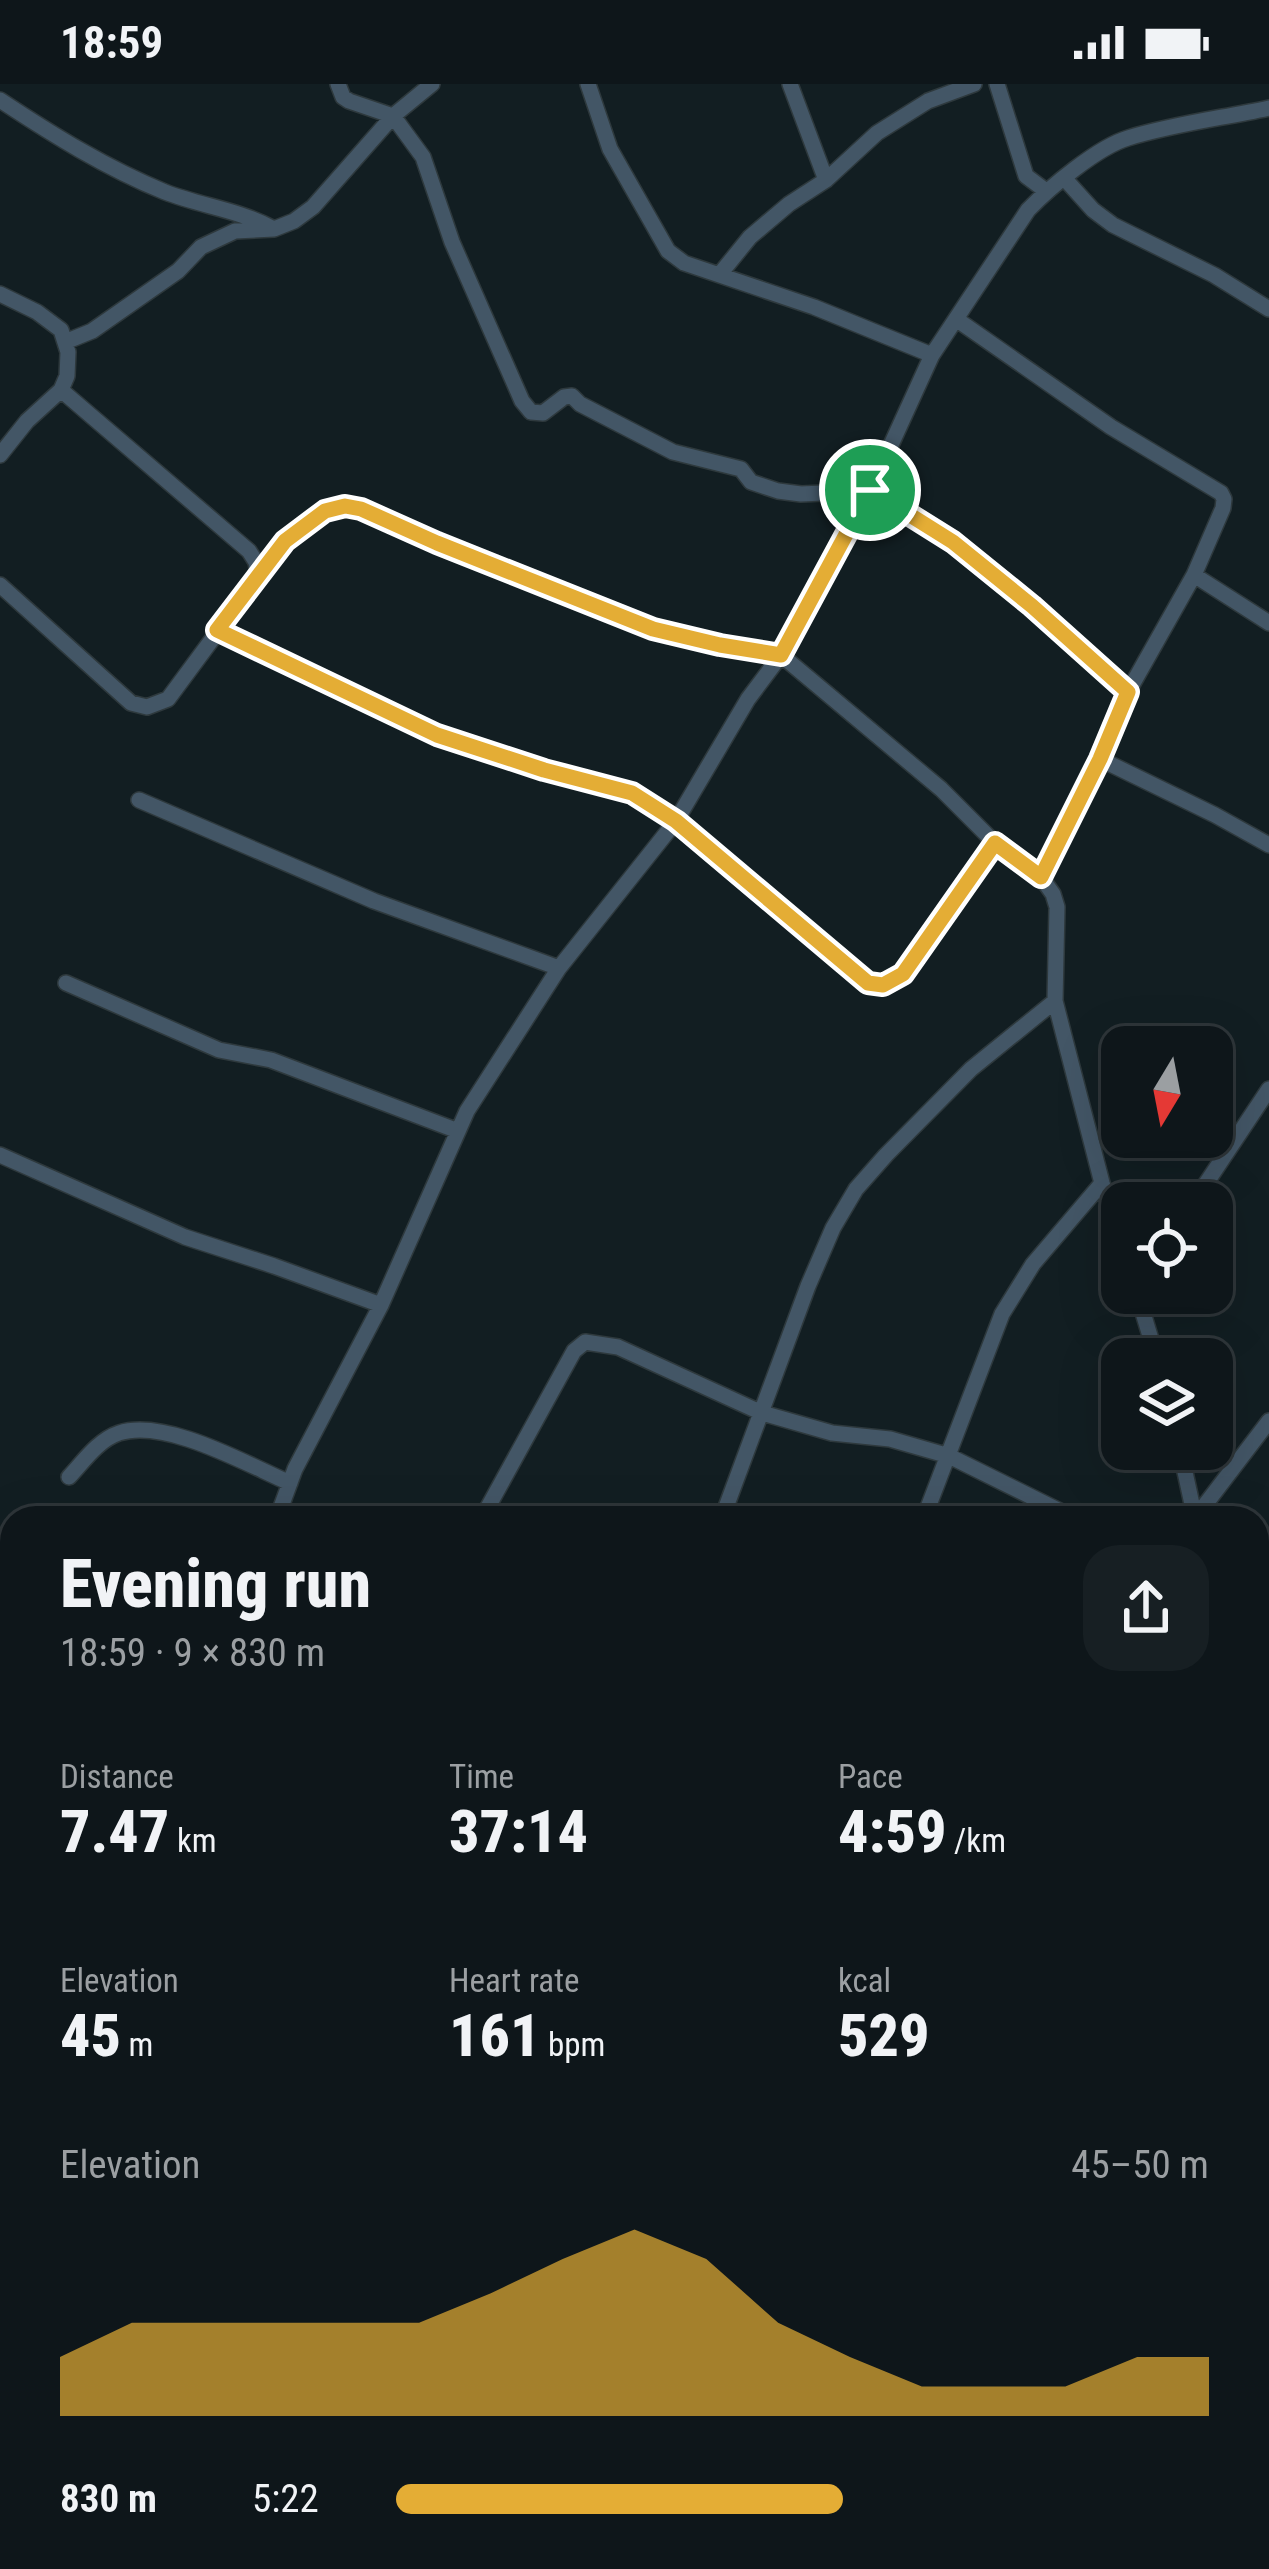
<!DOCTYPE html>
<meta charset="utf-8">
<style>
:root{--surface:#0e161a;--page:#171f23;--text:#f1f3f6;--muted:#9b9fa2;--line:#2e3539;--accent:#e4ad35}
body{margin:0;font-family:"Roboto Condensed",sans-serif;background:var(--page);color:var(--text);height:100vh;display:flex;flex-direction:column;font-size:45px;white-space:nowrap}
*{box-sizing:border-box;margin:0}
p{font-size:39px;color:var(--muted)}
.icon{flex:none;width:66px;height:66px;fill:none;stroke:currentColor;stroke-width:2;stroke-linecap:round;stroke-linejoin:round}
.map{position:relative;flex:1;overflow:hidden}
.drawer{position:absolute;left:0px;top:1422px;width:1269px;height:1065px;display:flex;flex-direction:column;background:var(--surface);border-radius:36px 36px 0 0;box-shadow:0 12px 48px #0002,0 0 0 3px var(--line)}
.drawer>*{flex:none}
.needle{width:78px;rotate:190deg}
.tools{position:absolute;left:1101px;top:942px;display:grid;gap:24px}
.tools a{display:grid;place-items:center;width:132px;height:132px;border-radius:24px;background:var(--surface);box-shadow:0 12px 48px #0002,0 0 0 3px var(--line);font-size:60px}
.pin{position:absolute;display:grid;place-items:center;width:102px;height:102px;color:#fff;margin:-51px;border:6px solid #fff;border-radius:50%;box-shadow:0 3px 12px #0007}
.round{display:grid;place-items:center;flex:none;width:126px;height:126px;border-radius:36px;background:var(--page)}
.overview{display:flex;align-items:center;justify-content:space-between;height:204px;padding:0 60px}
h1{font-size:66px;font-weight:800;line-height:90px}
.metrics{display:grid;grid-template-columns:repeat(3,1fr);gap:18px;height:204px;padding:12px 60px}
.metrics div{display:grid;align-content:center}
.metrics b{font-size:60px;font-weight:800}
.metrics small{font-size:33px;font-weight:400}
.metrics p{font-size:33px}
.chart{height:336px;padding:24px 60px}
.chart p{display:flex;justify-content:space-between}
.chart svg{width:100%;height:216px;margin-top:12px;fill:var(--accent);opacity:.7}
ul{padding:0 60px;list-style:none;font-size:39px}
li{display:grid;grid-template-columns:192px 144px 1fr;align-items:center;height:90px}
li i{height:30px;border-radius:15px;background:var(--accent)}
.status{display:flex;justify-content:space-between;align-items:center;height:84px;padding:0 60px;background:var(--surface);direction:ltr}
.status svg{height:33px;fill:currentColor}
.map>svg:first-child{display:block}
</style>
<div class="status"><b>18:59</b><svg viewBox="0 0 49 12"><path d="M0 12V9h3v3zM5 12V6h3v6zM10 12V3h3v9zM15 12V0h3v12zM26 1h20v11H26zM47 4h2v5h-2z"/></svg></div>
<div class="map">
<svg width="1269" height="2485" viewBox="0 0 1269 2485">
<rect width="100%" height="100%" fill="#121e22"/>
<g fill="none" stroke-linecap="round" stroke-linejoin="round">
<defs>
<path id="minor" d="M338 0 343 13 349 17 393 32 423 73 452 158 522 317 531 328 543 329 564 313 572 312 580 320 673 368 741 385 751 398 778 407 801 410 870 407 954 458 1032 522 1128 608
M588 0 610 65 668 167 684 179 814 223 932 271
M790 0 826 96
M997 0 1026 92 1046 107
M0 16C53 51 106 84 165 108 201 122 239 126 272 144
M1065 95 1093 126 1113 141 1214 191 1269 225
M720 190 750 153 789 120 826 96 877 49 928 17 974 0
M0 210 37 228 61 246 68 268 67 292 61 306 27 337 0 371
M956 235 1111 343 1221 409 1224 415 1223 424 1194 491
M65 258 92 247 178 187 201 163 235 147 274 145 294 137 313 123 393 32 432 0
M61 306 249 467 256 478 258 490
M0 501 131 619 147 623 168 615 285 457 325 427 345 422 361 425 437 459 653 545 720 561 781 571 941 705 995 759 1041 793 1053 810 1057 823 1055 917 1102 1099 1122 1161
M217 546 437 651 544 686 632 709 676 737 868 899 883 901 903 890 995 759
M1100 675 1128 608 1194 491 1269 539
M139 716 374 817 559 884
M1041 793 1100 675 1215 731 1269 761
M66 899 219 966 271 976 458 1047
M0 1071 185 1153 274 1182 381 1221
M1193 1119 1269 1005
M1137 1209 1157 1275
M1180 1365 1195 1434
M69 1393C83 1378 98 1356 119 1349 166 1334 246 1380 290 1399
M277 1434 295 1385 381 1221 467 1027 559 884 676 737 748 615 781 571 870 407 932 271 1028 126C1050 103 1098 63 1128 54 1173 40 1223 34 1269 24
M482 1434 574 1267 585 1258 618 1263 762 1329 832 1349 890 1355 949 1372 1074 1434
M722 1434 808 1202 833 1144 856 1105 886 1071 971 985 1055 917
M924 1434 1002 1230 1033 1180 1102 1099
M1195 1434 1269 1337
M1257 1534 1269 1548
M0 1590 12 1593
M1257 1592 1269 1564
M1257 1727 1269 1711
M0 1959 12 1962
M0 2135 12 2137
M1257 2284 1269 2291
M0 2334 12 2335
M721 2475V2485
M959 2475 1012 2476 1063 2485
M250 2485 252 2475"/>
</defs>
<use href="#minor" stroke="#2e393d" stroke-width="18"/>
<use href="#minor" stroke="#435666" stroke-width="15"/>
</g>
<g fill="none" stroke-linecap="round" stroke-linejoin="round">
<defs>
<path id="route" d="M870 406 953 458 1032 522 1128 608 1100 675 1041 793 995 759 903 890 883 901 868 899 676 737 632 709 544 686 437 651 217 546 285 457 325 427 345 422 361 425 437 459 653 545 720 561 781 571Z"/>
</defs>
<use href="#route" stroke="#fff" stroke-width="24"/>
<use href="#route" stroke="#e4ad35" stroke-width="15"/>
</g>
</svg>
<div class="tools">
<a><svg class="needle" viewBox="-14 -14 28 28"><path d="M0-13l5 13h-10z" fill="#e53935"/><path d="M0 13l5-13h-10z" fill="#9b9fa2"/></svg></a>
<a><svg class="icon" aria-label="locate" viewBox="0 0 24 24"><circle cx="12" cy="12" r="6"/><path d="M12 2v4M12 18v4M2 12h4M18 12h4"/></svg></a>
<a><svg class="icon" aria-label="layers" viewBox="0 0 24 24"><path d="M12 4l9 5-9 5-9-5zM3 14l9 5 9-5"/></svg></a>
</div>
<div class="pin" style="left:870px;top:406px;background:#1e9e55"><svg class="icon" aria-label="arrive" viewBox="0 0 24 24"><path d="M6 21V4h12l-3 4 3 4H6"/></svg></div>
<section class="drawer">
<div class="overview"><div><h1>Evening run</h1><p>18:59 · 9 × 830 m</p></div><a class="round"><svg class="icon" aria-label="share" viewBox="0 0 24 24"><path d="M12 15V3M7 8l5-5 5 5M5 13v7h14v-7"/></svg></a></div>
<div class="metrics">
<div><p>Distance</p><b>7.47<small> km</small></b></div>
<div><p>Time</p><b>37:14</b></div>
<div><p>Pace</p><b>4:59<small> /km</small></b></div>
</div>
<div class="metrics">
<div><p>Elevation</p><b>45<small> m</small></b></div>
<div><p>Heart rate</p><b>161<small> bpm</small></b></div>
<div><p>kcal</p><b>529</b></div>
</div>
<div class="chart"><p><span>Elevation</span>45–50 m</p>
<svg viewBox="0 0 160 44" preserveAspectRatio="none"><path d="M0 44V32L10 25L20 25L30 25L40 25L50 25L60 19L70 12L80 6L90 12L100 25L110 32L120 38L130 38L140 38L150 32L160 32V44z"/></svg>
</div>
<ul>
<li><b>830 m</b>5:22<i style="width:55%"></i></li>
</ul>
</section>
</div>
